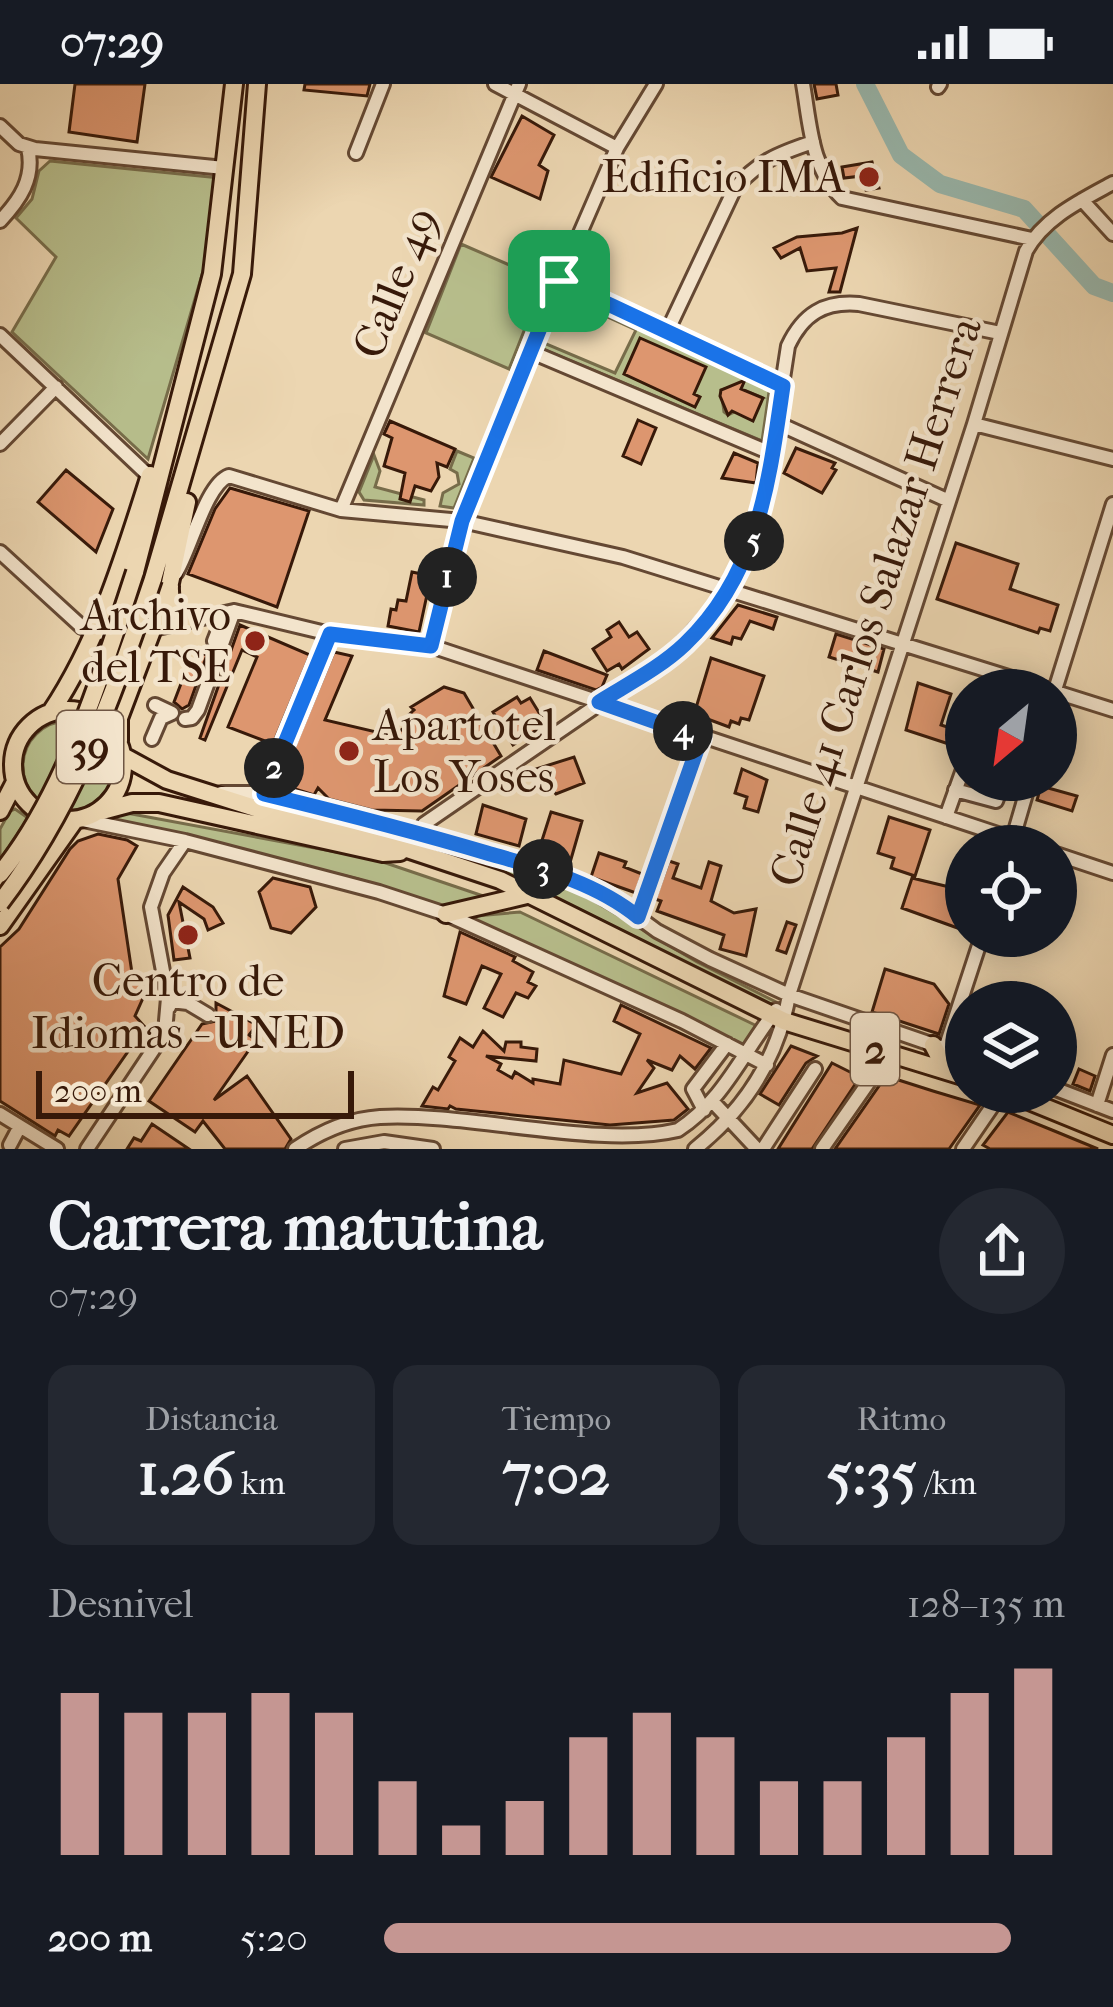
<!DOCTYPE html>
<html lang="es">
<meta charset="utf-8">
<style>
:root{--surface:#171b24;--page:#242831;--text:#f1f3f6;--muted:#9ea1a6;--accent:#c59692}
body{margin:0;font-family:"IM FELL French Canon",serif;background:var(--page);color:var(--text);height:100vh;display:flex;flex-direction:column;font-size:45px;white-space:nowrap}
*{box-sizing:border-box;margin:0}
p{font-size:39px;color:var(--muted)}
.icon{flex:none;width:66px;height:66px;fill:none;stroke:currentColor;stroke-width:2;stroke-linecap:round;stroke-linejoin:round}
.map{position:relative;height:1065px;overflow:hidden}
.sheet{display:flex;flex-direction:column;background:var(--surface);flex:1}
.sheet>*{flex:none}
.needle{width:78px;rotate:209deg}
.fabs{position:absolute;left:945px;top:585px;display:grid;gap:24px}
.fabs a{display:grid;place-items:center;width:132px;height:132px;border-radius:50%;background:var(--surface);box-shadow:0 6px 30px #0003;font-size:60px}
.scale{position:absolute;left:36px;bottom:30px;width:318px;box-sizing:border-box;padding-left:12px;border:6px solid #371909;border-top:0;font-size:33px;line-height:42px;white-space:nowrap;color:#371909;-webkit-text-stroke:9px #f3e4cc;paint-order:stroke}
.pin{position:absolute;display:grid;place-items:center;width:102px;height:102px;color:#fff;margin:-51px;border-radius:24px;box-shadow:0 6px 18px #0006}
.km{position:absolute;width:60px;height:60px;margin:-30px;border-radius:50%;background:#222;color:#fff;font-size:33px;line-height:60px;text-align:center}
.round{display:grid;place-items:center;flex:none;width:126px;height:126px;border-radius:63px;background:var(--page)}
.headline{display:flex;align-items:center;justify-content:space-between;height:204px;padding:0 48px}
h1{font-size:66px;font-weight:800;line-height:90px}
.stats{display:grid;grid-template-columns:repeat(3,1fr);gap:18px;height:204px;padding:12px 48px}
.stats div{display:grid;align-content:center;border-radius:24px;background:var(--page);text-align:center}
.stats b{font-size:60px;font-weight:800}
.stats small{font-size:33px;font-weight:400}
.stats p{font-size:33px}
.chart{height:336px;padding:24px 48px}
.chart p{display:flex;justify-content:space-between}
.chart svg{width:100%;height:216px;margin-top:12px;stroke:var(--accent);stroke-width:6}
ul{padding:0 48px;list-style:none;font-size:39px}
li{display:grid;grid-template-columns:192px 144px 1fr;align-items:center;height:90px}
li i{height:30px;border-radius:15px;background:var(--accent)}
.status{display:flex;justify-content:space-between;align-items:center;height:84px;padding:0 60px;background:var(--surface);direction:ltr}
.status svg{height:33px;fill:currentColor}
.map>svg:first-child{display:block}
</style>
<div class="status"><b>07:29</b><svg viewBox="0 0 49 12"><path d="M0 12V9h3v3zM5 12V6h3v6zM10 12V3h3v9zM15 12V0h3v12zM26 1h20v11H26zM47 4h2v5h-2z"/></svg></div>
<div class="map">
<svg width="1113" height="1065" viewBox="0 0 1113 1065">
<rect width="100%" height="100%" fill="#ecd6b1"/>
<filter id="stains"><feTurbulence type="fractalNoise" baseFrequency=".00167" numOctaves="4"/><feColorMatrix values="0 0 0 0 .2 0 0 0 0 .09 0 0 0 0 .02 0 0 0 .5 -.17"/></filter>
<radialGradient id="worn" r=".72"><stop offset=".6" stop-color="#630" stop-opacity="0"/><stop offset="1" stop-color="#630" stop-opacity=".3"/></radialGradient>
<path fill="#b7be8c" stroke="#776c4a" stroke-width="3" fill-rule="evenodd" d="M50 77 220 94 204 184 148 375 12 248 56 173 16 134 32 115 39 87Z
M461 160 544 196 509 285 426 249Z
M559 206 770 301 762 357 535 262ZM559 211 636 246 615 289 539 257ZM743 299 741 305 763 314 728 331 724 328 721 306Z
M457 367 474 374 454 424 440 422 443 409 459 400 457 389 450 385Z
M374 371 380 387 375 403 424 416V421L364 416 359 408Z
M23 682a45 45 0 1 1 90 0a45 45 0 1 1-90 0Z
M231 712 418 753 570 803 697 878 778 919 773 923 522 796 418 760Z
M15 725 28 734 0 776V745L10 727Z
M121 728 374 775 498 817 445 824 358 795 104 733Z
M520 828 757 942 743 964 465 833Z"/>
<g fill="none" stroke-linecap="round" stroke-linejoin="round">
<path stroke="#99b9af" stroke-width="18" d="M865 0 901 71 940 100 1024 125 1094 202 1113 209"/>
</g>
<path fill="#dd966f" stroke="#371909" stroke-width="3" d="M75 0H145L137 58 69 48Z
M305 0H370L367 12 304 6Z
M814 0H836L838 11 817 15Z
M522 32 554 51 539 81 548 87 540 115 491 93Z
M872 78 879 104 866 106 862 92 844 94 842 83Z
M857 144 840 208H829L836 184 807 187 800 164 781 174 774 164 797 153 842 149Z
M640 254 706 283 694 310 700 313 695 323 624 290Z
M745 296 741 305 763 314 753 337 732 327 728 331 720 312 721 306Z
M638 336 656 344 641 380 623 372Z
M390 337 455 365 447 383 437 379 439 393 431 407 415 402 410 418 400 415 405 389 384 382 392 354 384 350Z
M796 364 835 379 832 384 836 386 822 409 784 389Z
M734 369 758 379 756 399 722 394Z
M66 386 113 425 96 468 38 418Z
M230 404 309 427 277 523 188 490 215 425Z
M956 459 1018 480 1010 505 1058 521 1050 547 1040 544 1038 549 937 515Z
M412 488 431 492 419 548 388 542 391 525 396 526 398 516 406 517Z
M738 521 777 533 773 545 750 537 741 555 733 553 731 560 712 554Z
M619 538 629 553 637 548 649 565 622 585 619 580 607 587 593 565 611 553 607 546Z
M240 541 310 571 273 660 228 643 257 573 242 566 205 656 200 654Z
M836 550 884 565 878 588 829 573Z
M544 567 607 591 602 603 596 606 537 586Z
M198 568 207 571 189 621 182 625 174 618 187 584 191 585Z
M334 568 352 572 325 636 393 652 408 641 403 636 414 626 411 623 444 603 464 609 501 672 422 727 372 726 329 715 318 704 314 711 279 700Z
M711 574 764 592 749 636 741 634 739 640 731 637 729 643 705 634 703 641 692 637Z
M918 599 951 610 941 641 960 647 955 662 906 646Z
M517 613 521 619 530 614 546 640 513 661 493 628Z
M574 673 584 699 556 710 533 686Z
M742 685 767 696 758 728 744 724 747 713 735 709Z
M1041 702 1077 712 1072 727 1037 716Z
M483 721 526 735 519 762 476 750Z
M551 728 582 737 569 782 537 772Z
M889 733 930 746 915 792 891 784 894 774 878 769Z
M98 750 127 756 137 762 118 795 132 889 140 897 143 914 135 932 145 943 69 1052 58 1046 55 1052 0 1017V863L19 845 70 765 78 757Z
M599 769 626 778 624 783 642 790 636 809 591 793Z
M669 777 678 780 673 794 701 804 709 778 721 782 711 817 734 829 756 825 746 872 720 865 724 851 657 827 661 817 655 815Z
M273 794 310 803 316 823 291 849 271 844 259 808Z
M912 794 966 807V847L902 824Z
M183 803 213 823 223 839 208 846 204 835 179 818 190 874 174 876 168 831Z
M787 838 796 841 786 869 777 866Z
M460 848 515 873 513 877 533 888 528 898 536 902 528 914 516 909 503 933 484 924 501 890 482 882 466 920 444 912Z
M885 885 934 900 949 920 939 950 872 928Z
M216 919 257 941 249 951 256 956 214 1016 247 992 291 1055 285 1065H225L203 1037 195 1048 149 1017 202 940 216 937Z
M621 921 711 964 695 985 680 972 672 986 647 976 654 984 637 1009 667 999 688 1025 674 1036 610 1041 456 1025 450 1022 448 1025 422 1022 433 1003 438 1006 455 977 449 973 460 954 473 963 483 947 504 967 506 958H521V963L537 965 536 977 486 972 501 980 498 986 512 994 515 988 533 999V995L560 1000 564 976 621 990 640 950 614 937Z
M791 962 817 972 806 979 779 1021 760 1010Z
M832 979 860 993 812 1065H778Z
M1079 985 1095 992 1090 1007 1073 1000Z
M886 992 933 1007 980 1021 949 1065H835Z
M1008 1028 1052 1046 1098 1065H990L983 1061Z
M152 1040 189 1065H127L134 1054 141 1057Z"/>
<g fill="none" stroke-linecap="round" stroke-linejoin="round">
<defs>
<path id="minor" d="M495 0 617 64
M803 0C810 40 811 85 842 114L1032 155
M938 3 940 0
M0 42 19 60 35 65 224 84
M356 69 383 0
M1082 116 1113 150
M0 137C20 116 35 94 28 64
M559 197 783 302
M667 248 734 106C756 78 780 69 813 58
M0 251 149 392
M529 267 773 370
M777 339 949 417
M974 340 1113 375
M0 360 56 303
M341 426 519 0
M0 468 82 543 96 549 153 545 234 527 330 550 431 562 1034 762
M176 489C191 465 206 400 229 392L341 426 462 437 623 473 1050 606
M431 562 462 437 529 267 617 64 656 0
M221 565 214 557 225 529
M1055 606 1113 420
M1056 608 1113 626
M185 635 192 634 198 626 234 527
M152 655 161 634 172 629 155 621
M955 706 996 717 1004 696
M221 709H264L412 747 552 788 612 814 657 847 710 875 789 911 966 972
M264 709 330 550
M946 733 966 677
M78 735 185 757 379 808 446 830 682 937 767 981
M420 749 424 740 672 570 732 505 761 437 788 262C803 230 824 217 859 220L1000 249
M1011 761 1030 696
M1056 770 1113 789
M638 833 702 654
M169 923 171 917 188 919 208 931
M945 965 982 852
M1056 1005 1113 1027
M713 1018 757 1065
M1097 1021 1113 971
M704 1026 693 1005 727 960
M0 1030 57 1065
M10 1061 19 1044
M87 1065 165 948 168 914 151 823 163 789 185 757
M295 1065C320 1048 349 1035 380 1033 469 1028 598 1065 678 1046 724 1016 743 968 776 926
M345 1065 384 1058 433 1065
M695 1065C745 1025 778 974 789 911L974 340 1026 167C1044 134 1080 117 1113 99
M763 1065 815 985
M822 1065 889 969
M963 1065 1002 1008"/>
<path id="highway" d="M135 488 212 190 234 0
M153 495 242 190 257 0
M170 502C169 520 177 531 195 535
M13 681a55 55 0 1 1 110 0a55 55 0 1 1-110 0Z
M51 628C99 556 124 473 150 391
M119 657V634L170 499 187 418
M123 672 167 696 258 725 386 758 500 796 784 937 966 993
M0 727 15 698
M102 727 132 719H159L383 769 400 768
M446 830 531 810
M0 842 75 736
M933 961 946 986
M1007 1008 1113 1051"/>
</defs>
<use href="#minor" stroke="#644833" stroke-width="18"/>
<use href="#highway" stroke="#371909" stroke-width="22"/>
<use href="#minor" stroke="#f3e4cc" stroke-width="12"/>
<use href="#highway" stroke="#ecd6b1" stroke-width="16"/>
<defs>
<path id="highway-bridge" d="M0 790C66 710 103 585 135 488
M0 819C74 723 115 608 153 495"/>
</defs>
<use href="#highway-bridge" stroke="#371909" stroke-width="22" stroke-linecap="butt"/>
<use href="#highway-bridge" stroke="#ecd6b1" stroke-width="16"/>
</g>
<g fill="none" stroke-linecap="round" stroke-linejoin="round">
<defs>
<path id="route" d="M559 197 783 302C769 397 759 489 685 560 661 583 628 600 599 618L701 654 638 833C595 798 539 784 487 769 413 747 338 728 264 710L330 550 431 562 462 437Z"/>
</defs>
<use href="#route" stroke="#fff" stroke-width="24"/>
<use href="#route" stroke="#1a73e8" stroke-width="15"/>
</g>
<g fill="#8f2418" stroke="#f3e4cc" stroke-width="4.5">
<circle cx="869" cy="93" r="12"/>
<circle cx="255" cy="557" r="12"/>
<circle cx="349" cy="667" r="12"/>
<circle cx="188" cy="851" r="12"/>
</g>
<g text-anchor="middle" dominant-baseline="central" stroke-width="9" stroke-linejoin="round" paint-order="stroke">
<g fill="#f3e4cc" stroke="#6f5644" stroke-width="3">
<rect x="57" y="627" width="66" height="72" rx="9"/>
<rect x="851" y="929" width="48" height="72" rx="9"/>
</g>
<g font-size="42" font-weight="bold" fill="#371909">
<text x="90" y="663">39</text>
<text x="875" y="965">2</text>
</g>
<g font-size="45" fill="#371909" stroke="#f3e4cc" text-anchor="end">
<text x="845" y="93">Edificio IMA</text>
<text x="231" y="531">Archivo<tspan x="231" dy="52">del TSE</tspan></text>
<text x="373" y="641" text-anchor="start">Apartotel<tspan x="373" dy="52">Los Yoses</tspan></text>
<text x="188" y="897" text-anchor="middle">Centro de<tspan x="188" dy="52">Idiomas - UNED</tspan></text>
</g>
<g font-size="45" fill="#371909" stroke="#f3e4cc">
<text transform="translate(396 199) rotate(-68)">Calle 49</text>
<text transform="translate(876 518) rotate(-72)">Calle 41 Carlos Salazar Herrera</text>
</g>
</g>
<rect width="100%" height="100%" filter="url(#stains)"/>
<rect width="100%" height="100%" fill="url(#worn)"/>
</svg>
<div class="fabs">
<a><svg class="needle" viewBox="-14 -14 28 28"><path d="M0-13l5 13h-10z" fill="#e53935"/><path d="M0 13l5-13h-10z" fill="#9ea1a6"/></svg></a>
<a><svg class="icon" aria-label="locate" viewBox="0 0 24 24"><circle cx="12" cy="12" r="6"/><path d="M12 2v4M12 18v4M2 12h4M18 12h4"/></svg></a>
<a><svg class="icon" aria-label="layers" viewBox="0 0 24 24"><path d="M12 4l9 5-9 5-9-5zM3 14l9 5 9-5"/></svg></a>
</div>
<div class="scale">200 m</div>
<div class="pin" style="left:559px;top:197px;background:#1e9e55"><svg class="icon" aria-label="arrive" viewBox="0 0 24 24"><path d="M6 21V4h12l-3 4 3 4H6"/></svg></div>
<b class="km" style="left:447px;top:493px">1</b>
<b class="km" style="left:274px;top:684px">2</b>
<b class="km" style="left:543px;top:785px">3</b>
<b class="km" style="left:683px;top:647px">4</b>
<b class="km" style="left:754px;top:457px">5</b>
</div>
<section class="sheet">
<div class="headline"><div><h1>Carrera matutina</h1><p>07:29</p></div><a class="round"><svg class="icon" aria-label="share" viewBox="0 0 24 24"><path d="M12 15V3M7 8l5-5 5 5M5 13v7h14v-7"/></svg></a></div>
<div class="stats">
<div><p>Distancia</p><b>1.26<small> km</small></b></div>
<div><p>Tiempo</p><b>7:02</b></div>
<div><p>Ritmo</p><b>5:35<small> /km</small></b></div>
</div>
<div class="chart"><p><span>Desnivel</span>128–135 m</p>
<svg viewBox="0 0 160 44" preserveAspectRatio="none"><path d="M5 44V11M15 44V15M25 44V15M35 44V11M45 44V15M55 44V29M65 44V38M75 44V33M85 44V20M95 44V15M105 44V20M115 44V29M125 44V29M135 44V20M145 44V11M155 44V6"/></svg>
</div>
<ul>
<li><b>200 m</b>5:20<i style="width:92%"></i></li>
</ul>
</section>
